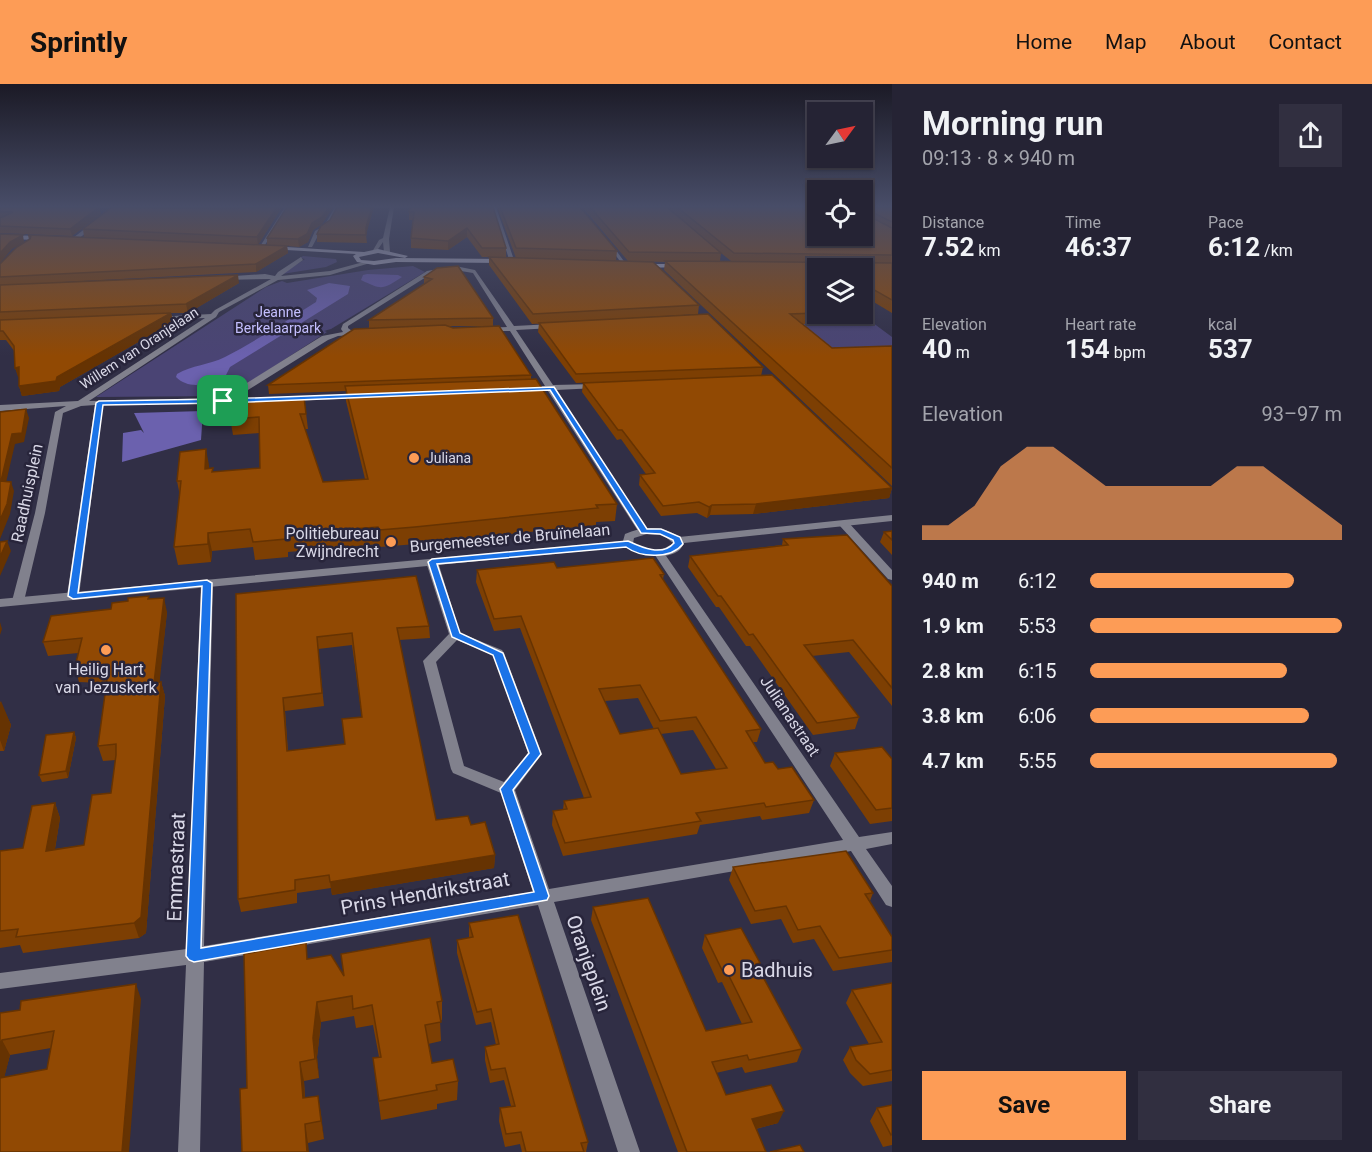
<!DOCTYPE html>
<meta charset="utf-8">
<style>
:root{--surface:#252334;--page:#312f40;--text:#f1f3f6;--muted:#a3a4ac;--line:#42404f;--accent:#fd9c56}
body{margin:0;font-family:Roboto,sans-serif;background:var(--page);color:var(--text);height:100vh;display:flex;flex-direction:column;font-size:22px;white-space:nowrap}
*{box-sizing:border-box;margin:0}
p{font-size:20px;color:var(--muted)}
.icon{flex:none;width:33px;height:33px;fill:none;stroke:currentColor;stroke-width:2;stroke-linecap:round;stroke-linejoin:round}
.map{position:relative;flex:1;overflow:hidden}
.sheet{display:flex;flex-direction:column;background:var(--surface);width:480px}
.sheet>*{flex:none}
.needle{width:39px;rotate:57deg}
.tools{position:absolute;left:807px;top:18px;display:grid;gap:12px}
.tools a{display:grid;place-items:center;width:66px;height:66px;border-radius:0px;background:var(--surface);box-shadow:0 2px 4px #0004,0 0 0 2px var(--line);font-size:30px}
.pin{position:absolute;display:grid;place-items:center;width:51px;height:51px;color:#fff;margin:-26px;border-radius:12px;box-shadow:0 3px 9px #0006}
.round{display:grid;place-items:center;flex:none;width:63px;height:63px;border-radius:0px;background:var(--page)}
.summary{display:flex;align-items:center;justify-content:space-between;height:102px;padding:0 30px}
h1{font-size:33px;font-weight:700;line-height:45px}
.metrics{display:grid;grid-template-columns:repeat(3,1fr);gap:9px;height:102px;padding:6px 30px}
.metrics div{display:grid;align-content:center}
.metrics b{font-size:26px;font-weight:700}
.metrics small{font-size:16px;font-weight:400}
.metrics p{font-size:16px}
.chart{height:168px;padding:12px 30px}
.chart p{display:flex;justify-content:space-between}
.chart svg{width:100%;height:108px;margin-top:6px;fill:var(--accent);opacity:.7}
.button{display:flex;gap:12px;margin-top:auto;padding:12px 30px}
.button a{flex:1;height:69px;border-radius:0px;background:var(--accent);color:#111;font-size:24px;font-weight:700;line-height:69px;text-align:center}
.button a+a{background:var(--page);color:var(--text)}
ul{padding:0 30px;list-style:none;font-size:20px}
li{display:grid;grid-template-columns:96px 72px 1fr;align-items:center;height:45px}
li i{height:15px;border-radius:8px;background:var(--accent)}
header{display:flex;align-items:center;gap:36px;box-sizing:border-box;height:84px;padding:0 30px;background:var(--accent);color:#111}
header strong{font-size:28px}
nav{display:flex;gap:33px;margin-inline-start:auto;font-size:21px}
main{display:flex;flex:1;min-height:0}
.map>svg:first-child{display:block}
</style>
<header>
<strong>Sprintly</strong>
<nav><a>Home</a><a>Map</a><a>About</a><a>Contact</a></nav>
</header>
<main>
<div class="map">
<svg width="892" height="1068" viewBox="0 0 892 1068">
<rect width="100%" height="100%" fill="#312f46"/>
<path fill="#4a4474" d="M303 172 336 175 337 178 326 183 282 190 305 175 300 174Z
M413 182 425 188 331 245 324 247 327 248 228 312 96 313 266 203 282 197 287 199 368 186Z
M754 207 818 230H861L892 253V301L867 302Z"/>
<path fill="#665aa8" d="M367 190 398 191 402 193C382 206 382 206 361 196L363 191Z"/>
<path fill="#6b61ae" d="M329 199 350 202 348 210 230 283 226 291C211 300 190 307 176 293L177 290C192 281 209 281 225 273 256 257 286 237 316 218L317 214 307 206Z
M203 327 201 356 122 378 123 349 141 346 144 349 134 329Z"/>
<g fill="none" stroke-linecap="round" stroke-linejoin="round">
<path fill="#81818d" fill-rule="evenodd" d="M335 123H339L329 143 320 148 312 163H308L315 147 324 142Z"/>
<path fill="#81818d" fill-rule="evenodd" d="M113 123H118L77 156H73V154Z
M285 123H289L263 164H259Z
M492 123H496L514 176 509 175Z
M606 158H610L626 180H622Z
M301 173 303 176 281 192 330 187 367 177 370 179 330 191 278 196 219 228 216 233 89 317 223 314 322 252 343 248 341 245 343 240 427 187 455 182 475 186 514 242 553 240 556 242 553 244 516 246 553 301 597 300 601 302 597 304 556 306 649 448 648 450H640L548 307H524L523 305 527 303 545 302 510 247H485L483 246 487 244 507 243 473 189 455 186 431 190 348 242V244L352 247 364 248V250L338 252 328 256 235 314H246V318L103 321 79 512 73 515 67 512 95 321 81 322 63 329 45 429 24 517 22 519H14L12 517 35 429 55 328 66 322 0 327V321L78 317 205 234 157 236 154 234 155 233 211 230 215 226 271 195 222 196 220 193 265 190 275 192 278 188Z
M360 310H363V314L288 317 284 315 288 313Z
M844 437 848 438 892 486V496L888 495 840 442 839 440Z
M658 465 662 466 859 753 892 748V760L866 765 892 802V823L886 821 851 767 554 818 640 1068H618L538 821 204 878 200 1068H178L186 881 0 905V889L187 865 201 499 207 496 213 499 204 862 533 808 501 709 453 689 451 685 423 577 449 550 426 478 432 475 438 478 460 549 502 566 504 569 542 670 515 706 549 805 843 756 653 468ZM457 556 493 571 528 669 504 698 464 682 436 578Z"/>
<path fill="#81818d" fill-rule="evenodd" d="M390 123H394L389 155 390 168 387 170 384 168 383 158 376 168H372L379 156 383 154Z
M892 431V437L684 459C677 479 640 473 626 463L0 523V515L623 457 625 450C643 442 663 441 679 453ZM647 450 663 451 673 459C661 469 646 467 633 459L634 454Z"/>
<path fill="#aeadc0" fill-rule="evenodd" d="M0 151 44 152 47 154 44 156 0 155Z
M271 162 364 168 378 165 408 172 405 174 378 169 359 173 361 176 374 177 396 174 504 175 507 177 504 179 396 178 374 181 357 178 353 172 356 170 269 165Z
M681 180 683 183 641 184 638 182 641 180Z"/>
</g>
<path fill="#7d3f03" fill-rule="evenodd" d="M0 123H99L101 130 72 152 0 149Z
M99 123H282L258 161H267V154L287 123H333L322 140 313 146 308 158 299 163 287 162 288 169 256 188 63 198 239 199 188 229H171L173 238 60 303 59 307 22 312 19 302V293L15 284V268L6 256H0V180L29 156 28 151 224 159 84 153 83 145 237 125 240 123 236 125Z
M493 123 506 164V173H482L467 153 448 166 411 164V154L413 136H409V128Z
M497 123H580L617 167 616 177 516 174Z
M582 123H892V229L862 211V184H818V230H856L854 238 803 240 832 264 892 262V402L664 186 665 178 628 177ZM721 169 731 177H720Z
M317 150 366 151 367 159 317 158Z
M489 173 699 221 698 230 532 240 489 181Z
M437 184 493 234V242H449L531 291V295L617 420 615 437 596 438V441L416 460 380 463 379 460 288 468V473L255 476 253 463 212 467 211 478 178 481 174 463 180 412 177 397 209 381V385L213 384V388L260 384 259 349 233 351 227 316 304 313 308 345H305L323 398 365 395 346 317V307L269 310 268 301 387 244H369V236L424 200V193Z
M539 239 763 283 761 292 892 404 889 414 753 430 710 431 707 434 697 429 661 432 639 401 640 391 646 390 621 355 617 356 582 308 583 299 705 294 576 299 538 248Z
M892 447V471L880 458 884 448Z
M783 455 892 502V622L849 568 812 572 859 633 855 645 813 651 750 562H746L719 523H716L688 483 690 472 782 461Z
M557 484 664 490 663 495 761 645 757 658H753L765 679 778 685 814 716 809 729 762 736 760 732 700 741 697 750 563 772 552 741 553 727 563 726 564 717 584 714 520 544 494 547 476 498 477 486ZM638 614 654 645 620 650 605 617ZM693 646 716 685 681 690 661 650Z
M236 510 429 542 430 554 399 556 436 736 471 741 495 771 494 784 332 811 331 804 297 809V819L241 828 238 815ZM352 561 362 633 342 635 345 660 288 667 285 627 324 622 318 565Z
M150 515 167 528 159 598H161L165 612 146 849 139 854 23 869 20 861 0 864V767L23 764 55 719 60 734 55 765 84 761 111 709 116 676 103 677 98 662 107 602 103 601 102 599 79 598 75 583 78 569 48 572 43 558 111 525Z
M0 617 11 641 4 667H0Z
M74 648 76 654 68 694 42 698 39 691Z
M835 669 892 675V737L870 740 830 682Z
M733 783 873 809 870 817 892 853V878L833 887 814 855 793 859 781 835 751 840 729 796Z
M593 823 706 947 742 940 722 898 718 899 702 864 705 851 760 879 758 883 802 965 797 978 745 989 742 983 716 989 726 1011 778 1039 756 1045 766 1068H678L591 836Z
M469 839 588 1058 586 1068H522L520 1060 505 1063 499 1037 500 1024 511 1022 504 996 490 999 485 976V963L496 961 491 938 476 941 457 869V856L469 854Z
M308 875 343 891 442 917V936L440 937 441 957 428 960 432 979 458 997 457 1016 437 1020V1025L381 1036 373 974 379 973 373 941 356 944 354 932 321 938 317 973 319 994 304 997 305 1014 318 1012 324 1055 308 1059 247 1004Z
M892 899V997L863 1002 850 989 843 976 850 963 869 960 846 919 852 906Z
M141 915 0 1068V929ZM51 964 47 985 4 993 10 971Z
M892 1021V1061L883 1063 870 1037 877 1024Z"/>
<path fill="#663302" d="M99 123 101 130 72 152 70 145Z
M277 123H282L258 161 257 153Z
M329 123H333L322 140 313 146 308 158 299 163 298 155Z
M372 123H374L366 151V143Z
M467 144V153L448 166V157Z
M23 151 24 158 12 165 0 179V169L10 158Z
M287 162 288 169 256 188V180Z
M238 191 239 199 188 229 186 220Z
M171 229 173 238 60 303 59 307 22 312 19 302 57 293Z
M19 283 22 293H18L15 284Z
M26 325 29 334 24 358 15 360 4 407 1 397 12 350Z
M206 365 209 381 208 401 205 385Z
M11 398 14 407 10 430 0 455V436Z
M892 404 889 414 753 430 756 420Z
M712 421 710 431 707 434 709 423Z
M208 449 212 467 211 478 208 460Z
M7 457 11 467 0 492V473Z
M164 514 167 528 158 613 154 599Z
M0 538 2 545 0 551Z
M161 598 165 612 146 849 139 854 134 839Z
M283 614 285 627 288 680 287 667Z
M1 617 11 641 4 667 0 656V620Z
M74 648 76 654 68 694 66 687Z
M55 719 60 734 52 782 46 767Z
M495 771 494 784 332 811 330 798Z
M136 900 141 915 129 1068H122Z
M317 918 321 938 317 973 319 994 313 954Z
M2 956 10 971 0 1010V962Z
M300 978 304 997 306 1033 303 1014Z
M318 1012 321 1030 324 1055 321 1037Z
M784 1027 778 1039 747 1047 752 1035Z
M305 1040 308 1059 309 1068H307Z"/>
<path fill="#914903" stroke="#663302" stroke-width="1.5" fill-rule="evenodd" d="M0 123H99L70 145 0 142V134L13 128H0Z
M112 123 237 125 240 123H277L257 153 83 145Z
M287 123H329L322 133 312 139 307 150 298 155 267 154Z
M337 123H372L366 143V151L317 150 321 142 330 136Z
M410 123H493L506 164H482L467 144 448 157 411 154 414 128H409Z
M500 123H580L617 167 516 164Z
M590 123H667L721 169 629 168Z
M677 123H818V152H862V124L863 129 892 144V171L734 169Z
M862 123H892V138Z
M0 150 23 151 10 158 0 169Z
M28 151 287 162 256 180 0 193V180L17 163 30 155 31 152Z
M489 173 653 178 699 221 533 230Z
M665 177 892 179V216L862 199V184H838L834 182 832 184H818V229L790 230 832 264 892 262V384Z
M458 182 493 234 369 236 432 195 424 193 437 184Z
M238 191 186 220 0 228V201Z
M171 229 57 293 56 297 19 302V283L15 284 14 262 3 247H0V236Z
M708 230 763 283 576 290 539 239Z
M445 241 453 244 499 242 531 291 268 301 354 245Z
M772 291 892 404 756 420 712 421 709 423 699 418 663 422 640 391 655 389 622 346H618L583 299Z
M536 295 617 420 596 421 598 424 415 443 379 446 378 443 286 450V455L253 458 250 445 208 449V460L174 463 181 397H177L180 368 206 365 205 385 213 384 212 388 260 384 259 333 230 335 227 316 304 313 306 330H300L323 398 368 395 345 302Z
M26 325 22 349 12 350 1 397 11 398 7 420 0 436V328Z
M892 447V456L884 448Z
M847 451 892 502V604L853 556 804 561 859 633 817 639 753 550 749 551 721 512H718L690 472 788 461 783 455Z
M7 457 0 473V458Z
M653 474 664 490 660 491 761 645 746 647 765 679 773 678 778 685 792 683 814 716 766 723 764 719 696 729 701 737 565 759 553 727 567 725 564 717 591 713 521 532 494 535 477 486 554 478 557 484ZM640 601 660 637 696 633 727 684 681 690 658 644 620 650 599 605Z
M416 492 429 542 397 544 436 736 468 732 471 741 485 738 495 771 330 798 329 791 295 796V806L238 815 236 510ZM352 549 362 633 342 635 345 660 287 667 283 614 322 609 317 553Z
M149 512 148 515 164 514 154 599 161 598 141 833 134 839 16 853 18 845 0 847V767L23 764 32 722 55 719 46 767 84 761 92 711 111 709 116 671V660L98 662 108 588 98 587 99 584 75 583 82 554 43 558 51 532 111 525 112 519 128 517V514Z
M74 648 66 687 39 691 46 651Z
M882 663 892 675V724L876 726 835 669Z
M846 767 873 809 865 810 892 853V866L839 874 820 842 798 846 786 822 755 827 733 783Z
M648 814 706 947 752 938 726 886H722L705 851 741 844 760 879 756 880 802 965 749 976 747 971 712 978 726 1011 771 1001 784 1027 752 1035 766 1068H687L593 823Z
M518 831 588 1058 581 1059 584 1068H526L521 1048 506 1050 500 1024 515 1022 505 984 491 986 485 963 499 960 491 925 477 928 457 856 473 853 469 839Z
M430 854 442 917 437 918 441 938 425 941 432 979 453 975 458 997 436 1001 437 1006 379 1017 373 974 381 973 372 921 353 925 352 912 317 918 313 954 315 975 300 978 303 1014 318 1012 321 1037 305 1040 307 1068H242L240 1005 247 1004 244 870 306 859 307 875 331 871 344 892 341 870Z
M892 899V986L870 990 856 976 850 963 882 958 852 906Z
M136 900 122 1068H0V994L47 985 54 947 2 956 0 962V929L20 926 21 917Z
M892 1021V1050L891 1051 877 1024Z
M800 1061 804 1068H770Z"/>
<linearGradient id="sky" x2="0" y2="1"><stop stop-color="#1b1a26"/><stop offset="0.45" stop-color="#484d68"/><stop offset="1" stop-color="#484d68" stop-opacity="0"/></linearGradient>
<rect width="892" height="272" fill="url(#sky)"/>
<path fill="#1a73e8" stroke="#fff" stroke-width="1.5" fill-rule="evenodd" d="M554 303 647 445H661L680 453 683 460C671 475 641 474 626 463L437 480 460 549 503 569 541 670 513 706 549 812 547 816 194 878 189 876 186 872 202 502 73 515 68 512 96 319 99 317 223 315ZM550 306 641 449 660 450 673 456 674 459C662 473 641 463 628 457L432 475 428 478 452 553 493 571 529 669 500 705 534 808 201 864 212 499 207 496 78 509 103 321 223 319Z"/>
<g fill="#fd9c56" stroke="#28253b" stroke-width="2">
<circle cx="414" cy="374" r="6"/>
<circle cx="391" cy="458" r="6"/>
<circle cx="106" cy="566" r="6"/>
<circle cx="729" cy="886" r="6"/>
</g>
<g text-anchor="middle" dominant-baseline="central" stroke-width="5" stroke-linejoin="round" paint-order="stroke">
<g font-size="14" fill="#c4bfff" stroke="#28253b">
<text x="278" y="228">Jeanne<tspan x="278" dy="16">Berkelaarpark</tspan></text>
</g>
<g font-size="14" fill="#d9d8e7" stroke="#28253b">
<text transform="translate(139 264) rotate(-33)">Willem van Oranjelaan</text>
</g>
<g font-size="14" fill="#d9d8e7" stroke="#28253b" text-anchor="start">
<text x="426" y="374">Juliana</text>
</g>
<g font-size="16" fill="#d9d8e7" stroke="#28253b">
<text transform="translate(27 409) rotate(-78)">Raadhuisplein</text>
<text transform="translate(510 454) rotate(-5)">Burgemeester de Bruïnelaan</text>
<text transform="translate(790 632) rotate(56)">Julianastraat</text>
</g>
<g font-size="16" fill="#d9d8e7" stroke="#28253b" text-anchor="end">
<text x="379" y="449">Politiebureau<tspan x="379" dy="18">Zwijndrecht</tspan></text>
<text x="106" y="585" text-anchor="middle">Heilig Hart<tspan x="106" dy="18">van Jezuskerk</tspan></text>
</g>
<g font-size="20" fill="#d9d8e7" stroke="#28253b">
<text transform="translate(176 783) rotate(-88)">Emmastraat</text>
<text transform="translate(425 809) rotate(-10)">Prins Hendrikstraat</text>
<text transform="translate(589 879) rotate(71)">Oranjeplein</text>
</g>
<g font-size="20" fill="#d9d8e7" stroke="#28253b" text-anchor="start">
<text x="741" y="886">Badhuis</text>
</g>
</g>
</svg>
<div class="tools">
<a><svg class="needle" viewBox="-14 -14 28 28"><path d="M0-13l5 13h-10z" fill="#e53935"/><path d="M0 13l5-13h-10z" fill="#a3a4ac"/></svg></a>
<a><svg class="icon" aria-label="locate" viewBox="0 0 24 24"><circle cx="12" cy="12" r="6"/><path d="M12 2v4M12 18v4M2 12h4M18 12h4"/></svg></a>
<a><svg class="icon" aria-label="layers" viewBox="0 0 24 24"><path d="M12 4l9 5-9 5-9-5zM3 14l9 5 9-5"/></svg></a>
</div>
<div class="pin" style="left:223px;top:317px;background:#1e9e55"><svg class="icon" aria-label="arrive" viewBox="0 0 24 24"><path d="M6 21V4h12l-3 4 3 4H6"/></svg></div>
</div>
<section class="sheet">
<div class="summary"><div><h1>Morning run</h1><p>09:13 · 8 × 940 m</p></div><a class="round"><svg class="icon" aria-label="share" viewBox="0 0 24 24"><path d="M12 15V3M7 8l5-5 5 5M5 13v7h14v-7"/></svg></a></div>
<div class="metrics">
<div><p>Distance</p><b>7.52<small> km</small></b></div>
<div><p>Time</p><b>46:37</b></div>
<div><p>Pace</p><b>6:12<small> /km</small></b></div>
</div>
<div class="metrics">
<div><p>Elevation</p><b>40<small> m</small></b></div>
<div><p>Heart rate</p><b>154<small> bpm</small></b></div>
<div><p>kcal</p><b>537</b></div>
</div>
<div class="chart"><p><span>Elevation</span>93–97 m</p>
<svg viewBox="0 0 160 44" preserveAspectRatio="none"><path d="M0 44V38L10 38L20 30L30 14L40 6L50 6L60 14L70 22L80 22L90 22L100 22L110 22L120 14L130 14L140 22L150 30L160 38V44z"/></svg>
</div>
<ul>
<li><b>940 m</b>6:12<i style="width:81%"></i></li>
<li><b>1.9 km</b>5:53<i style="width:100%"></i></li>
<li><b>2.8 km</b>6:15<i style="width:78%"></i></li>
<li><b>3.8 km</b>6:06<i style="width:87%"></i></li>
<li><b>4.7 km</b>5:55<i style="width:98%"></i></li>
</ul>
<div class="button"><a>Save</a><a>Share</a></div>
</section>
</main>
